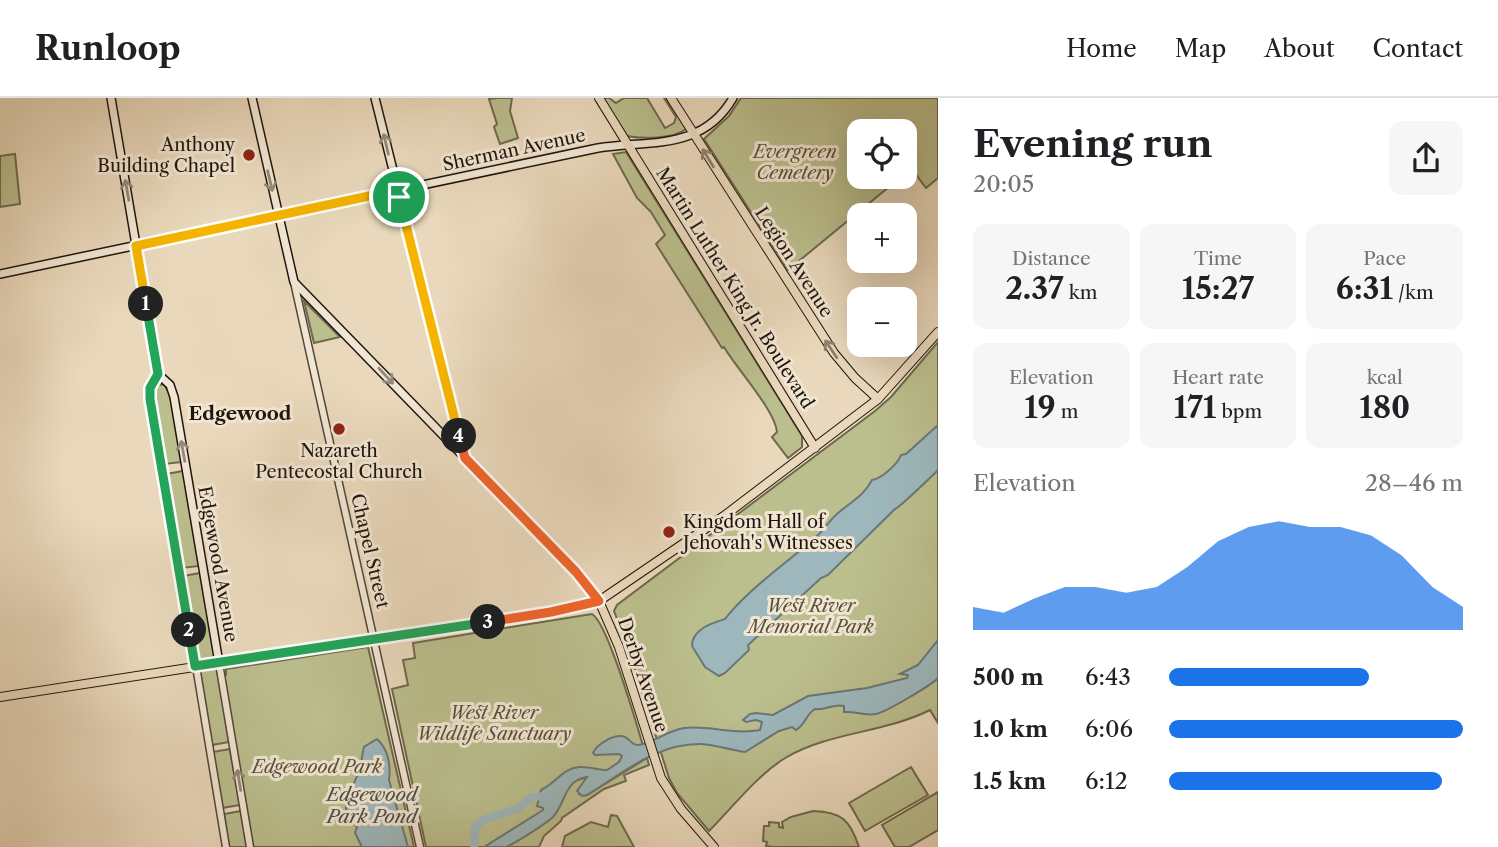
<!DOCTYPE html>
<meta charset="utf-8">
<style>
:root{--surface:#fff;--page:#f6f6f6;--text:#202124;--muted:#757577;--line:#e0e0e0;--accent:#1a73e8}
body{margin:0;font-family:"Libre Caslon Text",serif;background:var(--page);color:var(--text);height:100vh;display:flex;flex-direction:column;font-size:26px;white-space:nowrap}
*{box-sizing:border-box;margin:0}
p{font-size:23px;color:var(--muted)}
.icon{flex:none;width:38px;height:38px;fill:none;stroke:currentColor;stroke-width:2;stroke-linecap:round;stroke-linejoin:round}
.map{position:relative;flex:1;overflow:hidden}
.details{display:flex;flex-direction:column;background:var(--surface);width:560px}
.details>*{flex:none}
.fabs{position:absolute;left:847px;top:21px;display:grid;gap:14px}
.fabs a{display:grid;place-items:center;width:70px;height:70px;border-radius:14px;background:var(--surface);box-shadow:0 7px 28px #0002;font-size:35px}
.pin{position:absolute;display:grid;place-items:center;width:60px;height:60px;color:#fff;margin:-30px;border:4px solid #fff;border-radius:50%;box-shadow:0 2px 7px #0007}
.km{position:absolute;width:35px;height:35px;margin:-18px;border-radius:50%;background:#222;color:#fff;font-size:19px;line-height:35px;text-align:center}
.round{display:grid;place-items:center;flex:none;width:74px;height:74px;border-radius:14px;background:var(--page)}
.headline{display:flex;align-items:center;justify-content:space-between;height:119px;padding:0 35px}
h1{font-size:38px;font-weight:800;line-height:52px}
.figures{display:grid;grid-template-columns:repeat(3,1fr);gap:10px;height:119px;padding:7px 35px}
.figures div{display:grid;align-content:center;border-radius:14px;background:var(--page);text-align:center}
.figures b{font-size:30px;font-weight:800}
.figures small{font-size:19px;font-weight:400}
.figures p{font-size:19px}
.chart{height:196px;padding:14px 35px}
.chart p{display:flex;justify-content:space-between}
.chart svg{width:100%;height:126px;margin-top:7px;fill:var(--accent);opacity:.7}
ul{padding:0 35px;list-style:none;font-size:23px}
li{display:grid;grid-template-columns:112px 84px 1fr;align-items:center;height:52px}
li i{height:18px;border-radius:9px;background:var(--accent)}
header{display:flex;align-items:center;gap:42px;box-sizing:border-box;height:98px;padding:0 35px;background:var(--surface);border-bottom:2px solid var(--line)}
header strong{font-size:33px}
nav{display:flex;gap:38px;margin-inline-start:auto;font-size:24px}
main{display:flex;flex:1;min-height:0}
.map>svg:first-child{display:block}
</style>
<header>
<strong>Runloop</strong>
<nav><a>Home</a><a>Map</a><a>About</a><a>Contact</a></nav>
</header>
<main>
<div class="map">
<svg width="938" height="749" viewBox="0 0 938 749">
<rect width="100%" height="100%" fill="#e9d8bb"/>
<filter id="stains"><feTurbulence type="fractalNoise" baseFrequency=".00286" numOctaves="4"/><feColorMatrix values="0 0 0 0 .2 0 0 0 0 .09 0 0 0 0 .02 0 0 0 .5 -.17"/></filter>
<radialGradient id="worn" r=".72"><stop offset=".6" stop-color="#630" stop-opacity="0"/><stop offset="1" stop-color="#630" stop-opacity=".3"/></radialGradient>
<path fill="#bbbe8d" stroke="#6e694c" stroke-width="2" d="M498 0H512L510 13 518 40 500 46 494 29 497 26 489 1Z
M603 0H609L616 5 624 0H647L665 30 674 25 676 19 664 0H667L686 31C674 41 641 41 627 38Z
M741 0H938V80L926 90 911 70 905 75V33H859V79H901L788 172 704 41 729 18Z
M626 54 802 338V349L788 360 772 339 777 334C775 312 736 270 724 249L722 250 656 146 665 137 651 114 637 100 613 56Z
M15 56 20 106 0 109V58Z
M304 203 340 239 314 245Z
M938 244V625L930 612C884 635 830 634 787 659 759 675 732 710 709 733L677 695 669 680 628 549 614 513 617 507 875 313 891 299Z
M164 286 170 297 182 364 165 366 153 294 155 288Z
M183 373 199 468 182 470 166 376Z
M200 475 215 561 198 563 183 478Z
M592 516C608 525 637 628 644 651L613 674 582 675 566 681 547 714 492 749H426L392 591 408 587 403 562 415 560 413 545Z
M368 549 414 749H253L224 578 226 577V571Z
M217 570 229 644 212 647 199 573Z
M230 651 240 707 222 710 213 654Z
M647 660 649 667 624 677 626 683 604 691 562 720 561 723 544 738 539 749H505L521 739 561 705 565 694 574 683 588 679 579 696 587 697Z
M911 669 928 697 865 733 849 705Z
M938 694V732L909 749H895L882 727Z
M241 713 247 749H229L224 716Z
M813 713C842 714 850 722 859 749H772L766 748 767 744 763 743 764 728H769V724L779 725V729L783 730 782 724 791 719Z
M611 717 617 718 634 749H562L565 738 591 724 608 729Z"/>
<path fill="#9db7bc" stroke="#6b7676" stroke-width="2" d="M938 327V372C933 377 899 410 895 411L828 477 821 480 748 547 749 552 725 575 719 578 705 569 692 548C692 531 712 525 725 521 749 490 790 463 819 436 825 430 830 422 837 416 849 405 864 398 872 382 881 381 898 366 901 357L906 356Z
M938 542V580C930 588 886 614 876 616 866 618 855 613 844 614V608C834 605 825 613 815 611 806 616 806 626 796 632L792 629 779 633 745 654C730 652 716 647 701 646 657 645 623 675 587 697L582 698 577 693 587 679C564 682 566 705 553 719 547 725 514 746 506 749 500 749 490 749 484 749L543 712V710L537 708 541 692C555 686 563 670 579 669 588 668 598 672 607 672L619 664 622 658 619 656 595 657 593 655C597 646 615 635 625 639 630 641 631 647 638 647 652 646 668 632 684 630 709 627 734 637 760 632L762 624 756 622 746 624 743 622 750 616 756 615 773 617 808 598 867 590 907 580 908 577 900 576 918 567Z
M377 641C388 651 391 667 389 682L408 749H362L355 735 357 729C334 709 353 694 359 672 362 664 362 656 364 649Z"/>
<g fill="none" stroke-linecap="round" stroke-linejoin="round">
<path stroke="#9db7bc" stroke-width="8" d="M474 749 475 730 483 722 519 710 531 699 548 698"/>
<defs>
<path id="tertiary" d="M294 184 420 749
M219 565 250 749
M196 568 226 749"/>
<path id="secondary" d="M111 0 158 276 170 287 174 299 219 565
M252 0 294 184 576 474 599 503
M375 0 465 360
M0 176 598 50C650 42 702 53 733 0
M158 276 150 291 151 301 196 568"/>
<path id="primary" d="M878 301 938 234
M0 599 551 514 599 503"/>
<path id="trunk" d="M599 0 815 350
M671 0 834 255 855 280 878 301 724 418 599 503 619 549 661 680 681 711 714 749"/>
</defs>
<use href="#tertiary" stroke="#534538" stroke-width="9"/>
<use href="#secondary" stroke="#21140c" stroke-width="10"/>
<use href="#primary" stroke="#21140c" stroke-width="10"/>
<use href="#trunk" stroke="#21140c" stroke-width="10"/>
<use href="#tertiary" stroke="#f1e6d3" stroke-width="6"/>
<use href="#secondary" stroke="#f1e6d3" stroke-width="7"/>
<use href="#primary" stroke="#e9d8bb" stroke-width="8"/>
<use href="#trunk" stroke="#e9d8bb" stroke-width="8"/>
</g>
<defs><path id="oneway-shaft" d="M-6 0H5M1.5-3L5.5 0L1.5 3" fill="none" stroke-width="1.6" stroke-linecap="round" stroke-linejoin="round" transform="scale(1.75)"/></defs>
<g stroke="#938879">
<use href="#oneway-shaft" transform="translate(386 46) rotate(-103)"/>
<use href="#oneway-shaft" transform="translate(270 83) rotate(77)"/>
<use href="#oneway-shaft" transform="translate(127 92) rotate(-100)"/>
<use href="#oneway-shaft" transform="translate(386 278) rotate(47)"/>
<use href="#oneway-shaft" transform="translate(183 353) rotate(-100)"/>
<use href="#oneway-shaft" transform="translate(239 682) rotate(-99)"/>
</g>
<g stroke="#8f806c">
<use href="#oneway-shaft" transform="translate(708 60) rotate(-122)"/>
<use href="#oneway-shaft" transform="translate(831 251) rotate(-124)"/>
</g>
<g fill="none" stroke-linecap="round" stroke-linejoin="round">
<defs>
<path id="split-1" d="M146 206 136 148 397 92 399 99"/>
<path id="split-2" d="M146 206 158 276 150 290V301L189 532"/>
<path id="split-3" d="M189 532 195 568 488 524"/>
<path id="split-4" d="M459 338 465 360 576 474 599 503 551 514 488 524"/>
<path id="split-5" d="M399 99 459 338"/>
</defs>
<use href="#split-1" stroke="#fff" stroke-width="14"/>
<use href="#split-2" stroke="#fff" stroke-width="14"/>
<use href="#split-3" stroke="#fff" stroke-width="14"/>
<use href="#split-4" stroke="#fff" stroke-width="14"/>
<use href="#split-5" stroke="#fff" stroke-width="14"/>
<use href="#split-1" stroke="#f5b400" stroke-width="9"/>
<use href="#split-2" stroke="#22a559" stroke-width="9"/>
<use href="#split-3" stroke="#22a559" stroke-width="9"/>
<use href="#split-4" stroke="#f0652b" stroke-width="9"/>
<use href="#split-5" stroke="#f5b400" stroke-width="9"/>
</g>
<g fill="#8f2418" stroke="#f1e6d3" stroke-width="2.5">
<circle cx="249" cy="57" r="7"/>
<circle cx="339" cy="331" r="7"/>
<circle cx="669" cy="434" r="7"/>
</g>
<g text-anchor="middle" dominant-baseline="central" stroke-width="6" stroke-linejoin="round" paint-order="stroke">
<g font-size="18" fill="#21140c" stroke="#f1e6d3" text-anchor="end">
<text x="235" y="47">Anthony<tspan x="235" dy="21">Building Chapel</tspan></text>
<text x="339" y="353" text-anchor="middle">Nazareth<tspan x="339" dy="21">Pentecostal Church</tspan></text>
<text x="683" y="424" text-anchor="start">Kingdom Hall of<tspan x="683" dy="21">Jehovah's Witnesses</tspan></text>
</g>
<g font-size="18" fill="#21140c" stroke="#f1e6d3">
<text transform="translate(514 52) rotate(-12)">Sherman Avenue</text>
<text transform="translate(794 164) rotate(57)">Legion Avenue</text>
<text transform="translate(735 190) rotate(58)">Martin Luther King Jr. Boulevard</text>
<text transform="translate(370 453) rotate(77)">Chapel Street</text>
<text transform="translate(218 466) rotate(80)">Edgewood Avenue</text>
<text transform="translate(643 577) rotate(71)">Derby Avenue</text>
</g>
<g font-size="18" font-style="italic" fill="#575039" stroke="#f1e6d3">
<text x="795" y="54">Evergreen<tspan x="795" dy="21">Cemetery</tspan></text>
<text x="811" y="508">West River<tspan x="811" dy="21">Memorial Park</tspan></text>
<text x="494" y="615">West River<tspan x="494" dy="21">Wildlife Sanctuary</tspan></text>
<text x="317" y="669">Edgewood Park</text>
</g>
<g font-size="19" font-weight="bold" fill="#21140c" stroke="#f1e6d3">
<text x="240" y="315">Edgewood</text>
</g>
<g font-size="19" font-style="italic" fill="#4c4d4a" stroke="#f1e6d3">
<text x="372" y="696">Edgewood<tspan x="372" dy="22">Park Pond</tspan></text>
</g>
</g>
<rect width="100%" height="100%" filter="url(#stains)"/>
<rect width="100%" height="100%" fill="url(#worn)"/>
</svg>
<div class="fabs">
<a><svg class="icon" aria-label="locate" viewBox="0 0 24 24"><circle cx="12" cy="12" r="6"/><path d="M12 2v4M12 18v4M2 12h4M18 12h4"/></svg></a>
<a>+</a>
<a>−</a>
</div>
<div class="pin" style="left:399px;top:99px;background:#1e9e55"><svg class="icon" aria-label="arrive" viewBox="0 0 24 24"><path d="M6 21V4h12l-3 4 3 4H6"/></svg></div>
<b class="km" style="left:146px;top:206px">1</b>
<b class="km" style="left:189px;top:532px">2</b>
<b class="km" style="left:488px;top:524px">3</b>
<b class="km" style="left:459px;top:338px">4</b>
</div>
<section class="details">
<div class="headline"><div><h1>Evening run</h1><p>20:05</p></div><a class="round"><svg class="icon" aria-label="share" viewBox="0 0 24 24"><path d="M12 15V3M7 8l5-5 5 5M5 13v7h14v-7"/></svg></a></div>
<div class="figures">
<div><p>Distance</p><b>2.37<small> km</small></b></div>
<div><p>Time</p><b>15:27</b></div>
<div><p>Pace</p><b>6:31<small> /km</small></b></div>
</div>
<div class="figures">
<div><p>Elevation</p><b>19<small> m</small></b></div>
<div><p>Heart rate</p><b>171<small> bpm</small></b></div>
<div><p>kcal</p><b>180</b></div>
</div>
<div class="chart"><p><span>Elevation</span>28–46 m</p>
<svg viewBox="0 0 160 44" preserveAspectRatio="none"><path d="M0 44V36L10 38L20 33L30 29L40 29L50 31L60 29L70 22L80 13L90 8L100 6L110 8L120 8L130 11L140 18L150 29L160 36V44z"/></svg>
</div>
<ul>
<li><b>500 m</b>6:43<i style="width:68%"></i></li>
<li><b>1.0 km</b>6:06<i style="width:100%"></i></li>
<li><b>1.5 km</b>6:12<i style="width:93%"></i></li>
</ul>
</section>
</main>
